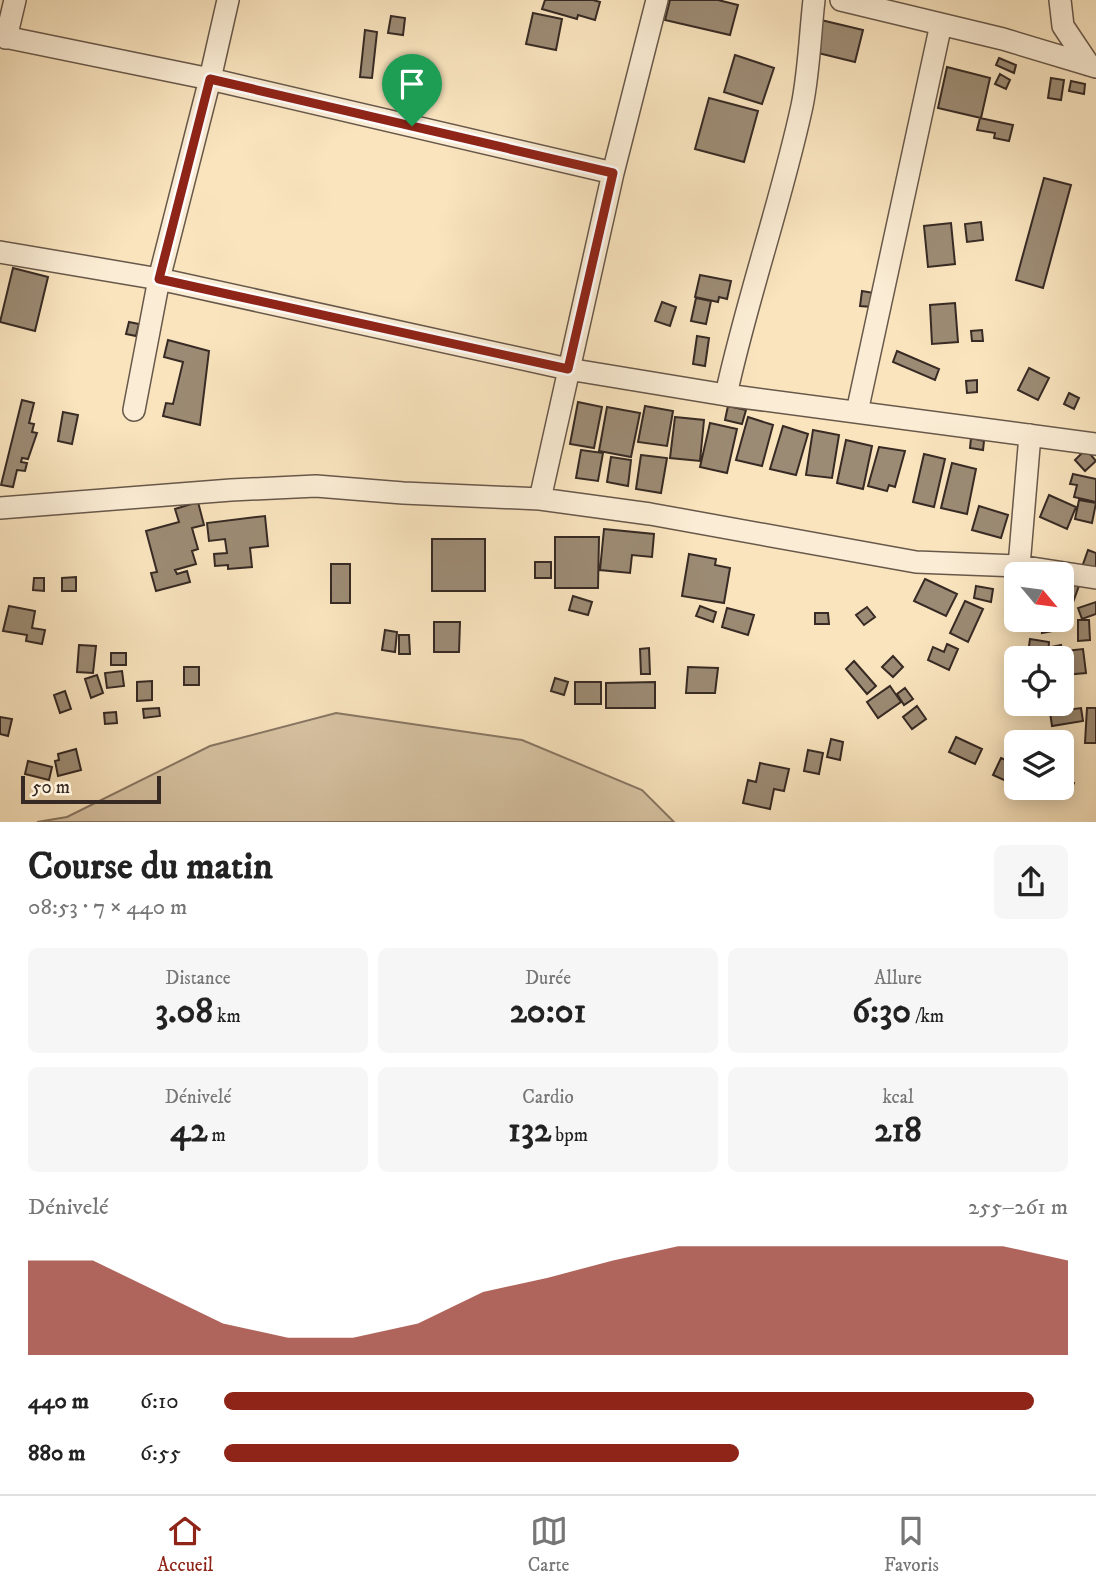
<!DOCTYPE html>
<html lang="fr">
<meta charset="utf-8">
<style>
:root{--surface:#fff;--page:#f6f6f6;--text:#222;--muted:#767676;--line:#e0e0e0;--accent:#8f2418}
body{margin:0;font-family:"IM FELL DW Pica",serif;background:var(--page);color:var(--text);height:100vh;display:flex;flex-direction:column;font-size:26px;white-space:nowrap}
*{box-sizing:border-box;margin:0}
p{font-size:23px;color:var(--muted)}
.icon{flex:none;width:38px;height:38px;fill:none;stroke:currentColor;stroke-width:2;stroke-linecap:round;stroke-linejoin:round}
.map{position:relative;height:822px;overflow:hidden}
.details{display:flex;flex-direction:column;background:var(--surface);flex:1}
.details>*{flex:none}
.needle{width:46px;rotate:119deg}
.controls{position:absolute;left:1004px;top:562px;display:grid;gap:14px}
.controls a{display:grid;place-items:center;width:70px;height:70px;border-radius:10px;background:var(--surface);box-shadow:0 4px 18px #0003;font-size:35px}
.scale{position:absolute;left:21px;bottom:18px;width:140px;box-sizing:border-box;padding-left:7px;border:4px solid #372a24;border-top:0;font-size:19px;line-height:24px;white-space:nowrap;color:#372a24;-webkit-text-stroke:5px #fbedd5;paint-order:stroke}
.pin{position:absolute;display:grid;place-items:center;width:60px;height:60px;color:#fff;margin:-72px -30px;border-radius:50% 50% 50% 0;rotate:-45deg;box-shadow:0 0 7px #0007}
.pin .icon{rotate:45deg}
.round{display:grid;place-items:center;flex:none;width:74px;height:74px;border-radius:10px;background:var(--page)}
.head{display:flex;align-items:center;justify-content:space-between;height:119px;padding:0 28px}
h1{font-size:38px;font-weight:700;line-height:52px}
.metrics{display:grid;grid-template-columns:repeat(3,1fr);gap:10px;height:119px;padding:7px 28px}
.metrics div{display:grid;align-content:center;border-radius:10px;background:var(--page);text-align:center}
.metrics b{font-size:35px;font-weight:700}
.metrics small{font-size:19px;font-weight:400}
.metrics p{font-size:19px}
.chart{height:196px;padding:14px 28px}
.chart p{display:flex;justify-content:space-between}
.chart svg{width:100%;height:126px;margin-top:7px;fill:var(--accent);opacity:.7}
ul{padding:0 28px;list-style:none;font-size:23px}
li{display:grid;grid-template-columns:112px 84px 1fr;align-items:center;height:52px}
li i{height:18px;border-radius:9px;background:var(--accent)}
.menu{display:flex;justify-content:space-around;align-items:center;height:98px;border-top:2px solid var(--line);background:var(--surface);font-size:19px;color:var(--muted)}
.menu a{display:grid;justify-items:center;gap:4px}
.menu .selected{color:var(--accent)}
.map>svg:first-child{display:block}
</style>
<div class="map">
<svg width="1096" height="822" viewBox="0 0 1096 822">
<rect width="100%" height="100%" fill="#f9e4be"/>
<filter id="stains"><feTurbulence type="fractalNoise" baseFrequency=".00286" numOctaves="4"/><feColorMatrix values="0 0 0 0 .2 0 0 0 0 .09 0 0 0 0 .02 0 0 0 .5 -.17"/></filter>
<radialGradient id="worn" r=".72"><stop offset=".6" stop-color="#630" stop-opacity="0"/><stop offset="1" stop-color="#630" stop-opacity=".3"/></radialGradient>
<path fill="#d8c4a4" stroke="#887764" stroke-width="2" d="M336 713 522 740 642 790 674 822H37L67 817 210 746Z"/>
<path fill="#9c8b74" stroke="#372a24" stroke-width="2" d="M545 0H593L600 2 595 20 578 15 577 19 542 9Z
M670 0H718L738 5 730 35 665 20Z
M533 13 562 19 556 50 526 44Z
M391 16 405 18 403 35 388 33Z
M821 20 863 30 855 62 814 52Z
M365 30 377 32 372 78 360 77Z
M735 55 774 68 762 104 724 92Z
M999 58 1016 65 1014 73 996 65Z
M947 67 990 78 981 118 938 108Z
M1000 74 1010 80 1006 89 995 84Z
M1051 78 1064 80 1061 100 1048 98Z
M1071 81 1085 84 1084 94 1069 91Z
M709 98 758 111 744 162 695 149Z
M980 118 1013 125 1009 141 994 138 995 133 977 130Z
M1044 178 1071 185 1043 288 1016 280Z
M981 222 983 240 967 242 965 224Z
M951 223 955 264 928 267 924 226Z
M13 268 48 277 35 331 0 322Z
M700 275 731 281 727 299 719 297 718 302 695 297Z
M862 291 874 293 872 307 860 306Z
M696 298 711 301 706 324 691 321Z
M662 302 676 307 670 326 655 321Z
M955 303 958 342 932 344 930 305Z
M129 322 139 324 136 336 126 334Z
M982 330 983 341H972L971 331Z
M697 336 709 338 705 366 693 364Z
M168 340 209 351 200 425 163 416 166 403 173 404 183 362 164 357Z
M897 351 939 369 935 380 893 362Z
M1029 368 1049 378 1038 400 1018 390Z
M977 380V392L967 393 966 381Z
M1069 393 1079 398 1074 409 1064 404Z
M22 400 34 403 29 423 34 424 32 432 37 433 28 459 22 458 21 462 27 463 25 471 17 470 13 487 1 485Z
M578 402 602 407 594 448 570 444Z
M645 406 673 411 667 446 638 442Z
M728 406 746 410 742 424 725 420Z
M607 407 640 413 631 457 599 451Z
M63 412 78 415 72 444 58 441Z
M675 417 704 420 700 461 670 458Z
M748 417 773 425 762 466 736 460Z
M710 423 737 429 727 473 700 467Z
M783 426 808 434 796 475 770 469Z
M813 430 839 435 832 478 806 475Z
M971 438 984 441 983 450 970 448Z
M846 440 872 446 863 489 837 483Z
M879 447 905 451 895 487 889 485 887 491 868 486Z
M1086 449 1096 461 1085 471 1075 460Z
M581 450 603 453 598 481 576 478Z
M924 454 945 459 934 507 913 502Z
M641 455 667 458 661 493 636 489Z
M611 457 631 460 628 486 607 482Z
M952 463 976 469 967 514 941 508Z
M1073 474 1096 479V502L1074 497 1077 485 1070 484Z
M1049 495 1076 507 1067 529 1040 517Z
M1079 500 1096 503 1092 523 1075 519Z
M198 502 204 525 192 528 198 549 192 551 196 564 175 570 177 574 187 571 190 582 156 591 151 573 157 572 146 531 179 522 175 509Z
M979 506 1008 515 1001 538 972 530Z
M265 516 268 546 250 548 252 567 228 569V565L215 566 214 554 227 553 225 539 209 541 207 523Z
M604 529 654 534 652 557 632 555 630 573 600 570Z
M555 537H599L598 588H555Z
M432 539H485V591H432Z
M1088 550 1096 553V568L1082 567Z
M689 554 716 559 715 565 730 568 724 603 682 596Z
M535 562H551V578H535Z
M331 564H350V603H331Z
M1068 575 1081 580 1071 608 1062 605V587Z
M76 577V591H62V578Z
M34 578H44V591L33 590Z
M925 579 957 594 946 616 914 601Z
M976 586 993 589 991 602 974 598Z
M573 596 592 602 588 615 569 610Z
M965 601 983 609 968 642 950 633Z
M1096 602V614L1082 619 1078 608Z
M9 606 35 611 32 628 45 630 42 644 26 641 27 635 3 631Z
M700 606 716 612 713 622 696 616Z
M867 607 875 617 864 625 856 615Z
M727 608 754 615 748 635 722 627Z
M815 613H828L829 624H815Z
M1041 620H1062L1063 629 1042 633Z
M1078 620H1089L1090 640 1078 641Z
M434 622H460L459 652H434Z
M385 630 397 632 395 652 382 650Z
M399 635H409L410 654H399Z
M1030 639 1049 642 1048 655 1028 653Z
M947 644 958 649 949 670 928 660 933 647 944 652Z
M79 645 96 646 93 673 77 672Z
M1061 645 1064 659 1052 658 1051 647Z
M649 648 650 674H641L640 649Z
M1083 649 1086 673 1064 675 1063 662 1067 661 1066 651Z
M111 653H126V665H111Z
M893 656 903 667 893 677 882 667Z
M854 661 876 686 867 694 846 669Z
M184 667H199V685H184Z
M688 667 718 668 715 693H686Z
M122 671 124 686 107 688 105 673Z
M97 675 103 693 91 698 85 679Z
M555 678 568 682 564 695 551 691Z
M152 681V700L137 701V682Z
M575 682H601V704H575Z
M655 682V708H606V683Z
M890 686 901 702 878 718 867 702Z
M905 688 913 699 904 705 897 694Z
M65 691 71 709 60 713 54 695Z
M917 706 926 719 912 729 903 717Z
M159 708 160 716 144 718 143 709Z
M1081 708 1083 721 1052 726 1050 712Z
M1087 708H1096V743H1085Z
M116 712 117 723 105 724 104 713Z
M0 717 12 719 8 736 0 734Z
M956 737 982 749 975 764 949 752Z
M831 739 843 742 840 760 827 757Z
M76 749 81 770 58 776 55 761 59 760 58 754Z
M808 750 823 753 819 774 804 771Z
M1001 758 1017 765V786L993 775Z
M28 761 52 767 49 780 25 774Z
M760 763 789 769 784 791 774 789 770 809 743 803 748 780 756 782Z
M1062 777 1074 783 1068 796 1050 788H1062Z"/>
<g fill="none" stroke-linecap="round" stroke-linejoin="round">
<defs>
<path id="minor" d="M841 0 1003 39 1096 67
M1060 0 1063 26 1089 65
M0 36 210 79 613 173
M6 38 15 0
M0 252 159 279 568 369 726 395 1096 444
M726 395C747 298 781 203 802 106 809 72 810 35 814 0
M134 410 159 279 210 79 228 0
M857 412 941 24
M540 499 613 173 657 0
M0 508 231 490 316 486 403 493 540 499 650 514 916 562 1019 566 1096 578
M1019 566 1030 435"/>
</defs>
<use href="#minor" stroke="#68584a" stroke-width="24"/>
<use href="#minor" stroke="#fbedd5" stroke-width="21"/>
</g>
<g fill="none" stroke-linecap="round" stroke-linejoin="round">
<defs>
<path id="route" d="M210 79 613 173 568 369 159 279Z"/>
</defs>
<use href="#route" stroke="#fff" stroke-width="14"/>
<use href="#route" stroke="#8f2418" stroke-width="9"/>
</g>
<rect width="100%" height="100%" filter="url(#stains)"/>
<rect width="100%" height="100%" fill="url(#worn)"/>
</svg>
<div class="controls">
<a><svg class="needle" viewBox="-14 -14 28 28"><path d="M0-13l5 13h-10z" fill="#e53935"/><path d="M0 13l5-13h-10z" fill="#767676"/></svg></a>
<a><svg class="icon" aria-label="locate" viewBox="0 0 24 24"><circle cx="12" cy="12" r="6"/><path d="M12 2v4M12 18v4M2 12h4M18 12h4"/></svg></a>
<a><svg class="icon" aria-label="layers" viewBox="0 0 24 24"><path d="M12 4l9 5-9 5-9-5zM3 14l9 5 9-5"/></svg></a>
</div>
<div class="scale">50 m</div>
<div class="pin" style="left:412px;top:126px;background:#1e9e55"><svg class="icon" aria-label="arrive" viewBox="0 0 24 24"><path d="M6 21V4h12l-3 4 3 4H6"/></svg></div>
</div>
<section class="details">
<div class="head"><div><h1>Course du matin</h1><p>08:53 · 7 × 440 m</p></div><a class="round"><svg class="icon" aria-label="share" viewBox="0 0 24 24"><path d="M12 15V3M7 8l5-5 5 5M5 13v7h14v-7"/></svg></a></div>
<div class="metrics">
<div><p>Distance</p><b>3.08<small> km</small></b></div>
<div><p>Durée</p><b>20:01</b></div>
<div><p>Allure</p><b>6:30<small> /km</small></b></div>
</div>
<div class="metrics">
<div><p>Dénivelé</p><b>42<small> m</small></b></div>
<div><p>Cardio</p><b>132<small> bpm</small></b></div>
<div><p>kcal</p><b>218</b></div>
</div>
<div class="chart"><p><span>Dénivelé</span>255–261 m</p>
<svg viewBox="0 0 160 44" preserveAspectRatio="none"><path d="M0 44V11L10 11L20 22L30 33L40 38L50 38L60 33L70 22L80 17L90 11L100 6L110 6L120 6L130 6L140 6L150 6L160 11V44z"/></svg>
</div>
<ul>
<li><b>440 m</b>6:10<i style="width:96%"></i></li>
<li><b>880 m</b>6:55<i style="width:61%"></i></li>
</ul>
</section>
<nav class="menu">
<a class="selected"><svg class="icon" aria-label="home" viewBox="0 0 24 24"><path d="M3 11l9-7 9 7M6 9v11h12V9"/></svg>Accueil</a>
<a><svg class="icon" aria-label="map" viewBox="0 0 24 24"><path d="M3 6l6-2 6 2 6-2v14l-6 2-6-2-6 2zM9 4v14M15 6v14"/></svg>Carte</a>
<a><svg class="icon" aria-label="saved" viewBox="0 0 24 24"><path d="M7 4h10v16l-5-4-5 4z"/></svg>Favoris</a>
</nav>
